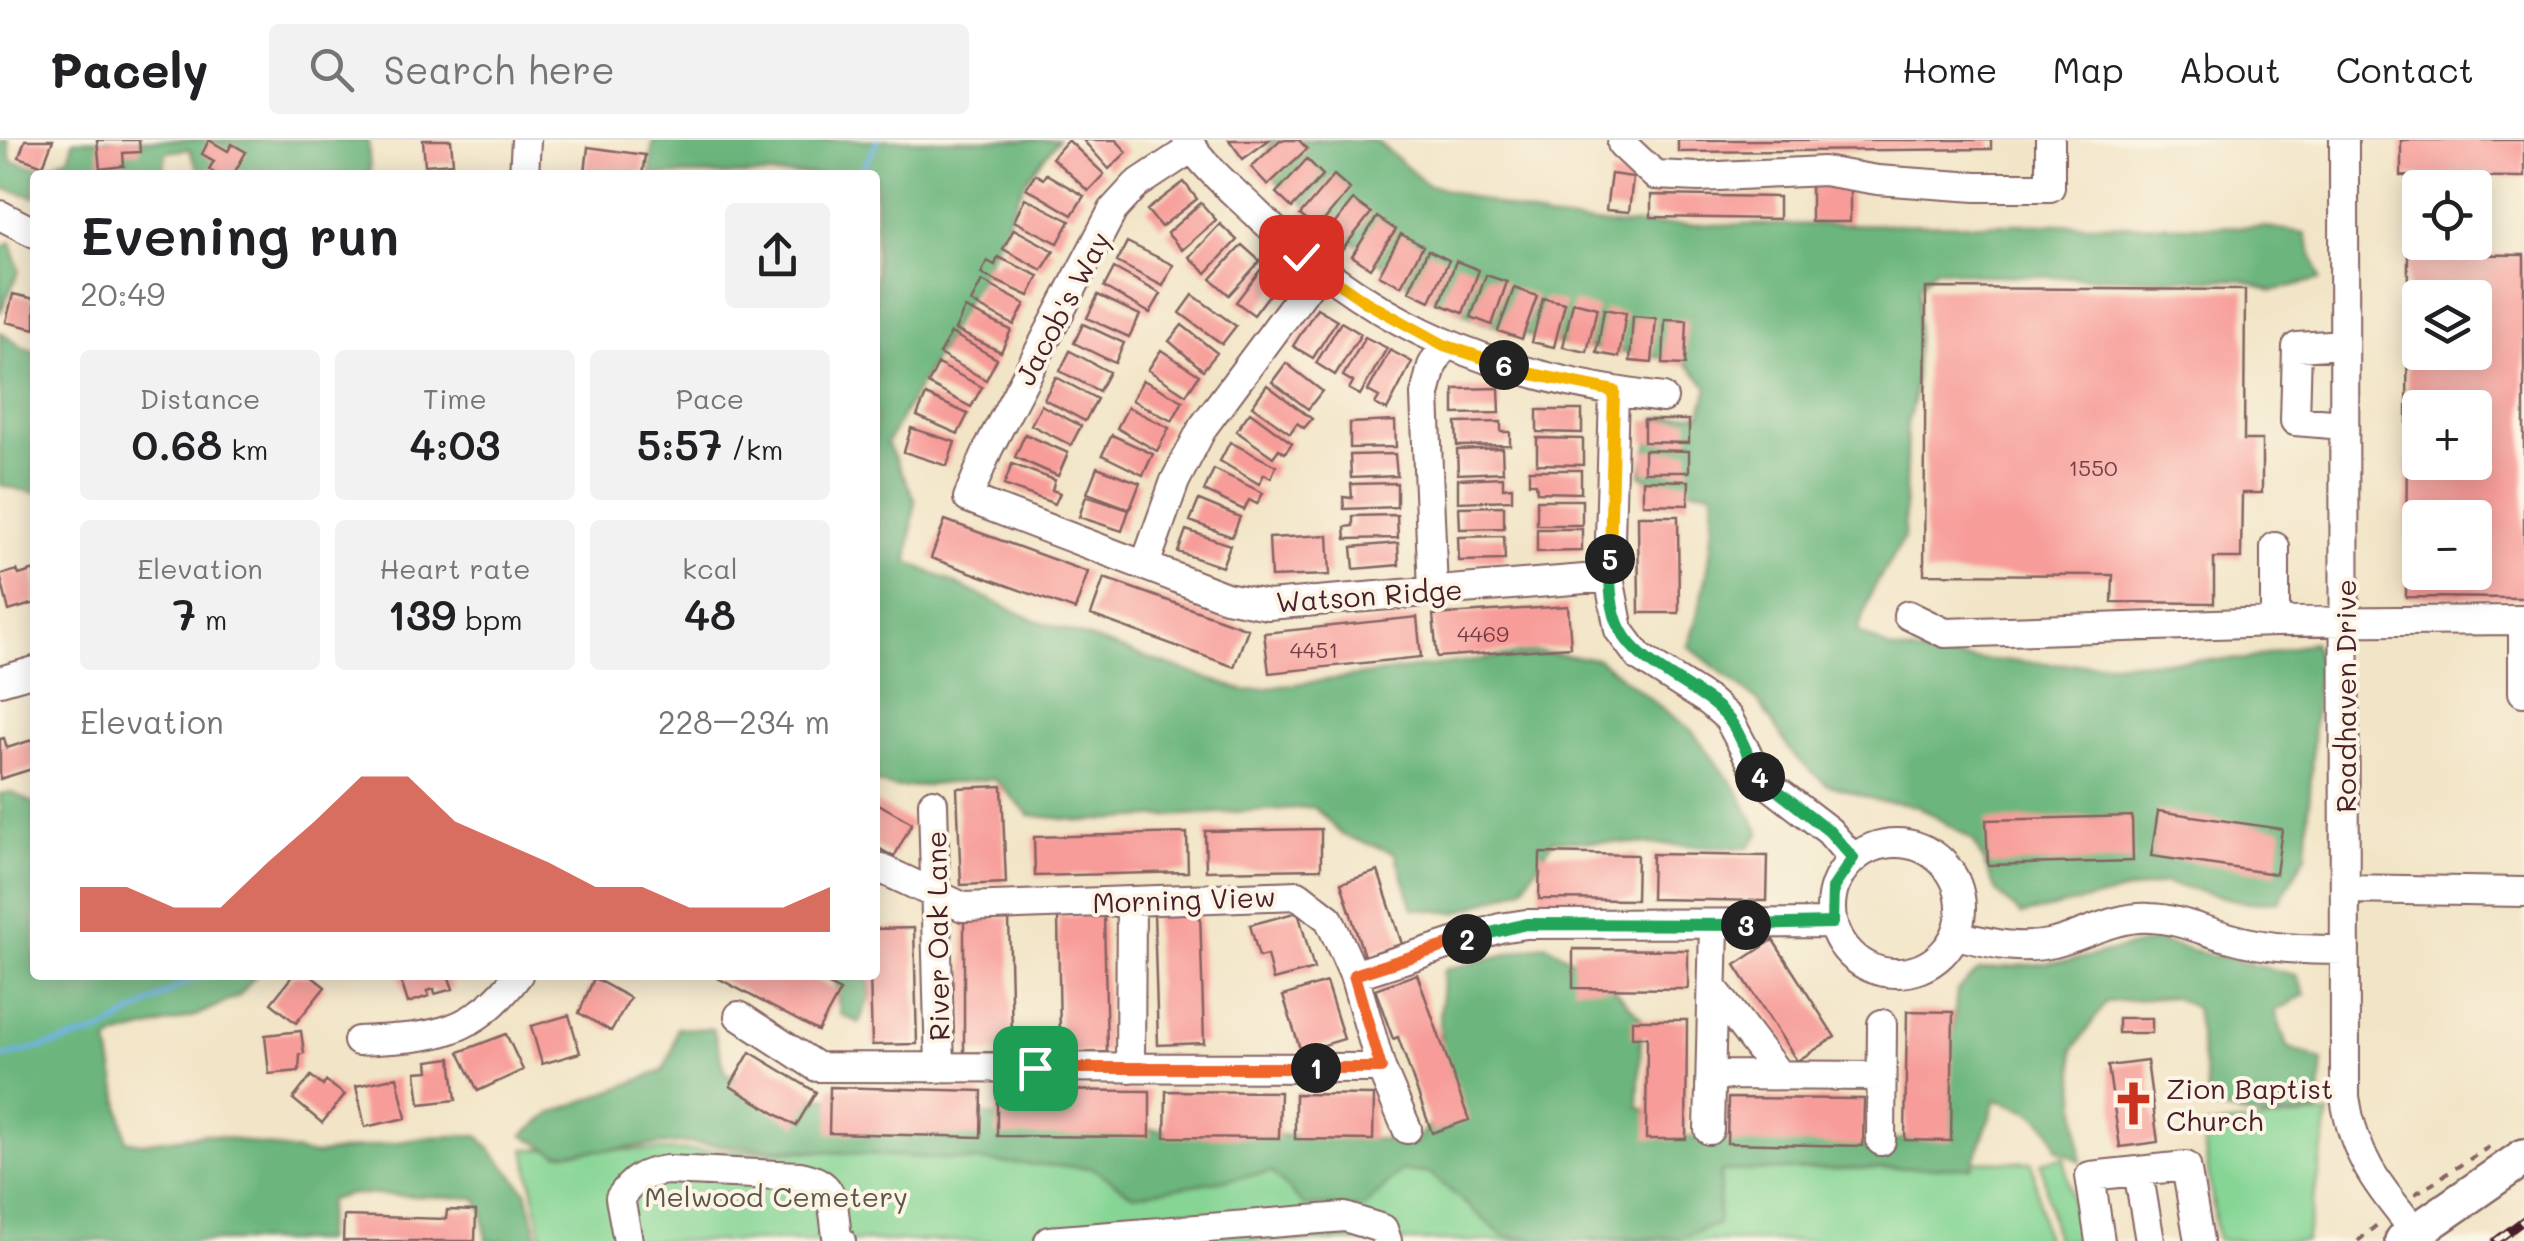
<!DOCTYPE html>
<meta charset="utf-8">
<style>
:root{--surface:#fff;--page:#f2f2f2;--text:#202124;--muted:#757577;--line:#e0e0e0;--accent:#c8321e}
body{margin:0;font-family:Mali,sans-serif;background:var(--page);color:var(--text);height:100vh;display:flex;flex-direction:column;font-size:38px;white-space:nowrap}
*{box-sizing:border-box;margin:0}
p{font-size:32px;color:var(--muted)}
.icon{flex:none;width:55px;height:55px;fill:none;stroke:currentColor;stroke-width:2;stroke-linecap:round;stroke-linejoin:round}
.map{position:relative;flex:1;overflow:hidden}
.sheet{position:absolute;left:30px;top:30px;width:850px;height:810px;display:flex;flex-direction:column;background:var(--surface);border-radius:10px;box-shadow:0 5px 25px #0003}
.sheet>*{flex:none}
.controls{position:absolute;left:2402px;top:30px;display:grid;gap:20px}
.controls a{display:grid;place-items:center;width:90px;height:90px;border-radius:10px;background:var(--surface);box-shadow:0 5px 25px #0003;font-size:50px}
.pin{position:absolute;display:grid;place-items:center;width:85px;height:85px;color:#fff;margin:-42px;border-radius:20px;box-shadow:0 5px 15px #0006}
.km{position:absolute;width:50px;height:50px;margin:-25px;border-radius:50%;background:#222;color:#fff;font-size:28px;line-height:50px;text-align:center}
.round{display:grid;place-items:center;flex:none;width:105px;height:105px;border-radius:10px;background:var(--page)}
.overview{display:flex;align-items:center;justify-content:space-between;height:170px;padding:0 50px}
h1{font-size:55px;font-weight:600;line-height:75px}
.stats{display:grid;grid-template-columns:repeat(3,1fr);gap:15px;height:170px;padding:10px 50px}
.stats div{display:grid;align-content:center;border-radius:10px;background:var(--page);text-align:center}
.stats b{font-size:42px;font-weight:600}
.stats small{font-size:28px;font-weight:400}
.stats p{font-size:28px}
.chart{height:280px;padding:20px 50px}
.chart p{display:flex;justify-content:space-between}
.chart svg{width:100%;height:180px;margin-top:10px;fill:var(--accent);opacity:.7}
header{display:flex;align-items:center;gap:60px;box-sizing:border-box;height:140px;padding:0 50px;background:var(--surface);border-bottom:2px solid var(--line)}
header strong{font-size:48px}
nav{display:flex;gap:55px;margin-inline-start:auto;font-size:35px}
.search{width:700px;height:90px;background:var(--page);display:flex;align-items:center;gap:25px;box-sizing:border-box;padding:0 35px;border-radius:10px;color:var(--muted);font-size:38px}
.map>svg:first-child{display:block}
</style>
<header>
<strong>Pacely</strong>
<div class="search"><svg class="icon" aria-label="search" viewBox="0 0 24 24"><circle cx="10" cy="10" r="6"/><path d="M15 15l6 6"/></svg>Search here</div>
<nav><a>Home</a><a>Map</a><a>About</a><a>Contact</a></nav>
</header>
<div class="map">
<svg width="2524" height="1101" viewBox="0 0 2524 1101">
<rect width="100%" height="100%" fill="#fcf5e5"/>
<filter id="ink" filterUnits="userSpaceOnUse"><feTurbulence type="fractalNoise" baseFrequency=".01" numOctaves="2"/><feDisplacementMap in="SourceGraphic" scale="20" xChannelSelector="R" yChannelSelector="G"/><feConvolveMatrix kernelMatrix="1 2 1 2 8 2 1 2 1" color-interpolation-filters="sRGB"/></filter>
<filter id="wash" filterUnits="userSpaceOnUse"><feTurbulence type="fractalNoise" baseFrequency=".0048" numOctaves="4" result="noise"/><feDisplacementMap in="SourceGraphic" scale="40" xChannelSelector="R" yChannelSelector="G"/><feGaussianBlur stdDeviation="2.25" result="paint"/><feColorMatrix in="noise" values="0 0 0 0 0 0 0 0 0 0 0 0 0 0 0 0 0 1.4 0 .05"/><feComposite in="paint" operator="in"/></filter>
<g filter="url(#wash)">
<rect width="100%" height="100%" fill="#f2e5c7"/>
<path fill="#86d595" stroke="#687a60" stroke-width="2.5" d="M2329 974 2306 1101H2218L2202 987Z
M525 1009 2032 1022 2046 1101H543Z
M2064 1017 2079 1101H2056L2041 1022Z"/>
<path fill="#6cb67e" stroke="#5b6a54" stroke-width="2.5" d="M0 0H8L11 21 45 29 70 16 73 0H368L370 35H200L189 9 166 12 163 35H35V57L0 47Z
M653 0H1058L1025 42 983 132 887 303 915 359 908 422 1030 478 1245 551 1535 512 1598 519 1692 591 1738 651 1760 693 1748 708 1553 700 1523 748 1456 773 1413 768 1395 713 1342 695 1314 667 1084 681 1029 675 994 639 896 648 875 642V35H650Z
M1272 0H1375L1426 44 1547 79 1604 85 2046 84 2265 87 2305 93 2321 139 2272 151 2243 140 1979 135 1935 128 1919 147 1914 258 1907 284 1904 398 1872 451 1858 491 1890 509 1938 517 2062 524 2248 519 2313 502 2318 521 2306 715 2279 761 2248 763 2164 743 2021 775 1996 751 1974 701 1918 666 1879 661 1826 644 1794 616 1758 561 1688 506C1705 455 1715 406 1713 351L1665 347 1641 335 1655 279 1701 273 1708 247 1684 221 1551 202 1482 182 1416 150 1278 43 1263 22Z
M11 102 19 131 0 173V107Z
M0 192 23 208 35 211V353L0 345Z
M11 652 35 664V835H256L239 856 195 876 118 896 108 902 126 1000 142 1003 206 994 314 1015 431 997 478 995 526 1051 539 1101H486L483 1072 476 1058 351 1054 329 1060 324 1101H7L0 1096V654Z
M2154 801 2296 835 2305 855 2275 871 2287 907 2323 921 2318 974 2262 978 2210 968 2195 868 2173 857 2106 862 2073 910 2081 1022 2057 1009C2050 976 2027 968 1996 960L1972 1027 1721 1031 1718 1084 1682 1097 1559 1101 1503 1096 1431 1034 1401 1030 1364 1068 1303 1065 1272 1032 1133 1055 1092 1028 680 1003 558 1014 523 995 552 973 663 931 673 909 677 888 713 889 726 933 774 952 1094 987 1416 1001 1442 967 1440 875 1444 830 1546 804 1602 837 1642 879 1638 966 1688 997H1813L1867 1005 1928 995 1947 950 1957 850 1979 830 2069 821Z
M835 835H869L870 856 859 883 840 874Z"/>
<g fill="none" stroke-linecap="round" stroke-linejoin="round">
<path stroke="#6cb1e2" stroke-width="5" d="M860 35 878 0
M0 918 101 892 198 835"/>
</g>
<g id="blocks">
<path fill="#f79c99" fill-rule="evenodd" d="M25 0H53L43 26 19 17Z
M97 0H139L140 12 123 13 124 26 100 29Z
M209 0 228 11 232 4 246 12 233 35H219L209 29 214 21 202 14Z
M423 0H451L453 23 425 25Z
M1068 0 1104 34 1088 51 1052 18Z
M1083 0H1116L1127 12 1109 29Z
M1229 0H1269L1243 19Z
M1280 0H1299L1307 9 1268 45 1251 27Z
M1678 0H1991V9L1678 12Z
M2401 0H2524V37L2401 36Z
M588 7 645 15 642 35 585 33Z
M1307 19 1323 35 1292 68 1276 53Z
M1035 34 1043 39 1046 34 1084 56 1072 75 1026 48Z
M1611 34 1633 37 1629 72 1606 70Z
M1334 35 1350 49 1317 89 1300 75Z
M1184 42 1197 59 1161 87 1147 70Z
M1811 42H1850V82H1811Z
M1651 55 1779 57V79L1651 77Z
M1025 58 1070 81 1058 103 1014 81Z
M1353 60 1371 73 1343 109 1325 96Z
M1201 63 1216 80 1182 110 1167 93Z
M1377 77 1396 90 1370 128 1352 116Z
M1220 84 1237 100 1206 133 1189 117Z
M1014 89 1054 111 1042 130 1003 109Z
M1401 94 1423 106 1401 146 1379 135Z
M1127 102 1173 125 1163 146 1117 122Z
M1242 105 1260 121 1229 155 1211 139Z
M1428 110 1449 120 1430 161 1409 151Z
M2408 114 2524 115V458L2406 457ZM2420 158H2475V212H2420ZM2420 268H2475V322H2420ZM2420 378H2475V432H2420Z
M998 117 1039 136 1029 156 981 134 987 121 995 125Z
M1456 121 1479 130 1463 173 1440 164Z
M1264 125 1281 139 1254 175 1236 162Z
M1114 128 1161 154 1150 173 1104 147Z
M1486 135 1507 142 1492 185 1471 177Z
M982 141 1025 164 1014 185 971 162Z
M1514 148 1537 156 1522 199 1498 191Z
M1926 148 2245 150 2244 300H2262V353H2242L2241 418H2214V463L2112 462 2113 435 1924 434Z
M13 154 35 159V189L6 182Z
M1098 155 1140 175 1129 197 1087 178Z
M1193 155 1236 186 1222 204 1180 173Z
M1543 158 1565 163 1554 207 1532 202Z
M1573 162 1597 168 1587 212 1563 207Z
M965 168 1011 190 1001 212 955 190Z
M1317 168 1337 180 1313 218 1293 206Z
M1604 169 1626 173 1619 217 1597 213Z
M1633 176 1656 178 1652 223 1630 221Z
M1665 179 1687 180 1685 225 1663 224Z
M1341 182 1361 194 1335 235 1316 223Z
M1083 184 1124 203 1115 223 1074 203Z
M1182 185 1217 213 1203 230 1169 201Z
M951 193 997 219 986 240 939 214Z
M1365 197 1387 208 1360 255 1349 249 1353 242 1343 236Z
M1161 210 1199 235 1186 255 1148 230Z
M1390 210 1412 222 1387 270 1375 264 1379 257 1368 251Z
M1070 211 1109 232 1099 251 1060 231Z
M1286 223 1322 251 1308 269 1272 242Z
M938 224 982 247 971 267 928 244Z
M1056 237 1097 259 1085 281 1044 259Z
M1143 240 1183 261 1172 281 1132 260Z
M1267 245 1312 279 1304 288 1297 283 1290 293 1252 266Z
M1499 248 1500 273 1454 274V249Z
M926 255 968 274 958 294 917 276Z
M1041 265 1081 286 1071 305 1031 285Z
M1128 267 1169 288 1157 311 1117 288Z
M1537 270H1582V293L1537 292Z
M1250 272 1292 303 1285 313 1279 309 1273 317 1236 291Z
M1644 280H1689V303L1644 302Z
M1395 281 1396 307 1350 308V283Z
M1501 282V292H1510V305L1457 306 1456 283Z
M911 288 955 302 947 326 904 312Z
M1025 294 1068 313 1058 336 1015 317Z
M1112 295 1153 314 1143 335 1102 315Z
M1537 298 1583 299V325L1537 324Z
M1230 302 1276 326 1271 338 1264 334 1259 344 1220 321Z
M1502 308 1503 332 1458 334 1457 310Z
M1644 310 1689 311V332H1644Z
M1395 314 1397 336 1351 338 1350 315Z
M1012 324 1055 340 1052 350 1060 353 1055 364 1004 345Z
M1097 327 1140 343 1130 369 1087 353Z
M1214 329 1263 353 1257 364 1249 360 1244 370 1204 351Z
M1529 330H1581V353L1537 352 1536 343H1529Z
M1503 337V348L1512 347V360L1458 362V339Z
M1643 340 1689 341 1688 365 1643 364Z
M1397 343V367L1344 369 1343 357 1352 358 1351 344Z
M1086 356 1129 370 1122 391 1079 377Z
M1199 360 1240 377 1232 397 1190 381Z
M1537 360H1582V385H1537Z
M1504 366V388L1460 389 1459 367Z
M1397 375 1398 398 1346 399 1345 387 1353 386V376Z
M1638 376H1678L1679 473H1639Z
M945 380 1088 432 1075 470 931 418Z
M1537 389H1582V411L1537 412Z
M1186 390 1230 405 1222 427 1178 412Z
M1328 395 1330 435 1271 437 1269 398Z
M1504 396 1505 420 1459 421 1458 397Z
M1398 403 1399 425 1354 429 1352 407Z
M17 430 19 435 35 430V463L9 471 0 435Z
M1104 438 1248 489 1234 527 1091 475Z
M1568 466 1571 507 1437 517 1433 475Z
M1417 477 1421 517 1269 533 1264 493Z
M4 598 7 608 35 599V628L0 639V599Z
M1002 646 1006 743 961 745 957 648Z
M875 662 912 683 894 717 875 706Z
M2158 671 2282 689 2276 734 2151 716Z
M2132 676 2133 721 1988 725 1986 680Z
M1321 689V729L1206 731 1205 691Z
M1187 693 1188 732 1035 736 1034 697Z
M1540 713 1637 715 1636 760 1539 759Z
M1652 714 1768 716 1767 761 1651 759Z
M1378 731 1402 804 1364 816 1341 743Z
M1200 772 1204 903 1158 905 1154 773Z
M1298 772 1314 829 1273 840 1267 815 1259 817 1250 785Z
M1104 775 1107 912 1057 914 1056 899H1060L1058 776Z
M1009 777 1012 897H1016L1017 912 964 913V778Z
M914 788 917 904 872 905 870 835H875V789Z
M1773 800 1835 897 1797 921 1735 825Z
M1573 809 1688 810V849L1573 848Z
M1417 834 1469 980 1432 993 1398 897 1393 899 1375 849Z
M293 835H310L325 847 296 883 271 863Z
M399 835H448L453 849 435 854 434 849 427 851 429 856 408 863Z
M712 835H809L840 851 818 891Z
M594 838 630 858 611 891 579 873Z
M1326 842 1344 899 1301 912 1283 856Z
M1907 871 1953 872 1951 1001 1905 1000Z
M569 875 580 913 542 924 531 886Z
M2118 878H2152V893H2118Z
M1632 880H1687L1686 999H1646L1647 897H1632Z
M301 891 304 913 300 914 299 931 269 934 265 895Z
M506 894 523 930 478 951 459 912Z
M750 912 816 952 796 986 730 946Z
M451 918 456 960 420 964 416 932 429 931 428 921Z
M2147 921 2158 1002 2120 1007 2108 926Z
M311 936 323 946 326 941 345 955 322 983 293 959Z
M397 937 406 978 365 987 356 946Z
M830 947 982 951 981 997 829 993Z
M997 950 1150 951V997L997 996Z
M1166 951 1280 952 1279 998 1165 997Z
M1295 954 1374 955 1373 1000 1295 999Z
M1728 958 1864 959 1863 1006 1727 1003Z
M447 1070 476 1071 475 1101H343L344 1076 446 1079Z"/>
</g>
</g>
<g filter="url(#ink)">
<use href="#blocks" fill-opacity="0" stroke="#856462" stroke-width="2.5"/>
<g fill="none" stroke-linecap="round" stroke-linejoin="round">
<defs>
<path id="minor" d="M1187 0C1205 28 1231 49 1255 72 1375 189 1498 238 1663 258
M1624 0 1622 4 1655 35 1699 37 1823 31 1877 40 1976 47H2050V0
M2344 0 2345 957C2353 1015 2379 1048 2416 1092
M1192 8 1136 45 1113 70 988 309 968 358 1226 457 1268 465 1609 437
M524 35 526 0
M0 75 35 93
M2344 204 2297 207 2295 281 2344 285
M1614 251 1609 437 1619 490 1639 517 1710 562 1728 578 1760 638 1829 691 1853 719
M1145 425 1175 341 1203 287 1320 130
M1433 451 1425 255 1432 226 1444 205
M1908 475 1945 493 2275 482V407
M2275 482 2524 480
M0 541 35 531
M2523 552V480
M933 663 940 928
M1831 768a65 65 0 1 1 130 0a65 65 0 1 1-130 0Z
M875 726 963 767 1298 755 1329 779 1354 835 1381 928 1407 989
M2345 749 2524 752
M1956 795C1990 803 2019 811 2054 803 2085 795 2116 776 2150 778 2179 779 2203 791 2231 798 2268 809 2307 810 2345 810
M1354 835 1500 788 1526 784 1832 783
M1713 848 1779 935
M739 876 817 927 1381 928
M358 901C430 897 471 898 518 835
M1130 928 1131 761
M1711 935 1881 936
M1709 990 1714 785
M1881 1001 1882 884
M2138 1031 2150 1101
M628 1101 620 1058C633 1039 644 1033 667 1030L800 1036C837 1043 832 1063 837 1096L841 1101
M1049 1101 1345 1077 1383 1089 1387 1101
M2100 1101 2090 1036 2186 1026 2199 1101"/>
<path id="major" d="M2403 1101 2524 1017"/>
</defs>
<use href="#minor" stroke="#856462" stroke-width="32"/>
<use href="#major" stroke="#856462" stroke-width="40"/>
<path stroke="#856462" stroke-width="4" stroke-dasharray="8 8" stroke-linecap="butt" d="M2415 1054 2495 1003
M2358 1101 2378 1084"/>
<use href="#minor" stroke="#fff" stroke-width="28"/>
<use href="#major" stroke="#fff" stroke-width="35"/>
<defs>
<path id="rail" d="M2496 1101 2524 1080"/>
</defs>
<use href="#rail" stroke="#4a1f2b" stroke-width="9"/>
<use href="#rail" stroke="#fcf5e5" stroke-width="5" stroke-dasharray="15" stroke-linecap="butt"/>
</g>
</g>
<g fill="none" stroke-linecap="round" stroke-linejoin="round" filter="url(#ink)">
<defs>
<path id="split-1" d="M1035 928H1316"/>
<path id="split-2" d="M1316 928H1381L1354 835 1467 799"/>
<path id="split-3" d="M1467 799 1526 784 1746 785"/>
<path id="split-4" d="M1746 785 1832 783 1833 748 1853 718 1829 691 1760 637"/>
<path id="split-5" d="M1610 419C1608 497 1628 510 1689 548 1702 556 1716 564 1726 576 1741 592 1747 618 1760 637"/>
<path id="split-6" d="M1504 225 1532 234 1614 251 1610 419"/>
<path id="split-7" d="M1301 117 1366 162 1444 205 1504 225"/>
</defs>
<use href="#split-1" stroke="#fff" stroke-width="20"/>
<use href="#split-2" stroke="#fff" stroke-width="20"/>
<use href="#split-3" stroke="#fff" stroke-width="20"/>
<use href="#split-4" stroke="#fff" stroke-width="20"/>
<use href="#split-5" stroke="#fff" stroke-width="20"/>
<use href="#split-6" stroke="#fff" stroke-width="20"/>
<use href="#split-7" stroke="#fff" stroke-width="20"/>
<use href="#split-1" stroke="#f0652b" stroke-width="12"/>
<use href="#split-2" stroke="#f0652b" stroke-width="12"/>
<use href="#split-3" stroke="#22a559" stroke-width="12"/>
<use href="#split-4" stroke="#22a559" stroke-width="12"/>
<use href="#split-5" stroke="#22a559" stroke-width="12"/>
<use href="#split-6" stroke="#f5b400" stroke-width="12"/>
<use href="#split-7" stroke="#f5b400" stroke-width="12"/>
</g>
<defs>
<symbol id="church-bare" viewBox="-9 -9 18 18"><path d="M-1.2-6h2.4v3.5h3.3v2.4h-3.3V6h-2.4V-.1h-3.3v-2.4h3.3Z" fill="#c8321e" stroke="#fcf5e5" stroke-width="2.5" paint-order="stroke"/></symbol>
</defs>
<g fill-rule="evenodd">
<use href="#church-bare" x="2102" y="932" width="63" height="63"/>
</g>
<g text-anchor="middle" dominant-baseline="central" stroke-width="8" stroke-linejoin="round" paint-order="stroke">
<g font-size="22" fill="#753e46">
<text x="2093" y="327">1550</text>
<text x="1483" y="493">4469</text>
<text x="1314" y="509">4451</text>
</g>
<g font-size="28" fill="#4a1f2b" stroke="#fcf5e5">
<text transform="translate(1062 168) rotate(-62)">Jacob's Way</text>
<text transform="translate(1369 455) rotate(-4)">Watson Ridge</text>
<text transform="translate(2345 556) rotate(-90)">Roadhaven Drive</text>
<text transform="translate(1184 759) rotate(-2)">Morning View</text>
<text transform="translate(937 796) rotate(-91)">River Oak Lane</text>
</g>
<g font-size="28" fill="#4a1f2b" stroke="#fcf5e5" text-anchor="start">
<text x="2166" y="948">Zion Baptist<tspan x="2166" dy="32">Church</tspan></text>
</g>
<g font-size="28" fill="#5c564b" stroke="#fcf5e5">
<text x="776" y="1056">Melwood Cemetery</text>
</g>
</g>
</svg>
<div class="controls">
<a><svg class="icon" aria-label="locate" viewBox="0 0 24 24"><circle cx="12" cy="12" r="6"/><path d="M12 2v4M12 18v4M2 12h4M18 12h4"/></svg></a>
<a><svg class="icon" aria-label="layers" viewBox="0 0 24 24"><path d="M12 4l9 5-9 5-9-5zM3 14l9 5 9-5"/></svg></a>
<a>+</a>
<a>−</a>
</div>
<div class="pin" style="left:1035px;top:928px;background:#1e9e55"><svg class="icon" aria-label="arrive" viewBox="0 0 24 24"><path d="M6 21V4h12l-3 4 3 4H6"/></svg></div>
<div class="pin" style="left:1301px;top:117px;background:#d93025"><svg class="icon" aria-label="check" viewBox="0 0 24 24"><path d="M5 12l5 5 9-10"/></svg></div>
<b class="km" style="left:1316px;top:928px">1</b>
<b class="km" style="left:1467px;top:799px">2</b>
<b class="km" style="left:1746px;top:785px">3</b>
<b class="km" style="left:1760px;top:637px">4</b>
<b class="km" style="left:1610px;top:419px">5</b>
<b class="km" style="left:1504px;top:225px">6</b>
<section class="sheet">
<div class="overview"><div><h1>Evening run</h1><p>20:49</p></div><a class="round"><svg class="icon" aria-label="share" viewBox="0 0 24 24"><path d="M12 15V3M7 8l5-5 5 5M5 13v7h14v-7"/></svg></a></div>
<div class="stats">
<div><p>Distance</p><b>0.68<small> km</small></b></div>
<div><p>Time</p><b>4:03</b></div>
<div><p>Pace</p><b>5:57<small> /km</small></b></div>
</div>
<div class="stats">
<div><p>Elevation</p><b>7<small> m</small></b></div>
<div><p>Heart rate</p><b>139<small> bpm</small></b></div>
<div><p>kcal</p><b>48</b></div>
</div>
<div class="chart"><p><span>Elevation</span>228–234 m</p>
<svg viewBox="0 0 160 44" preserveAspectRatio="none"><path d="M0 44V33L10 33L20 38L30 38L40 27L50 17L60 6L70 6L80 17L90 22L100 27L110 33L120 33L130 38L140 38L150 38L160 33V44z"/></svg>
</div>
</section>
</div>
